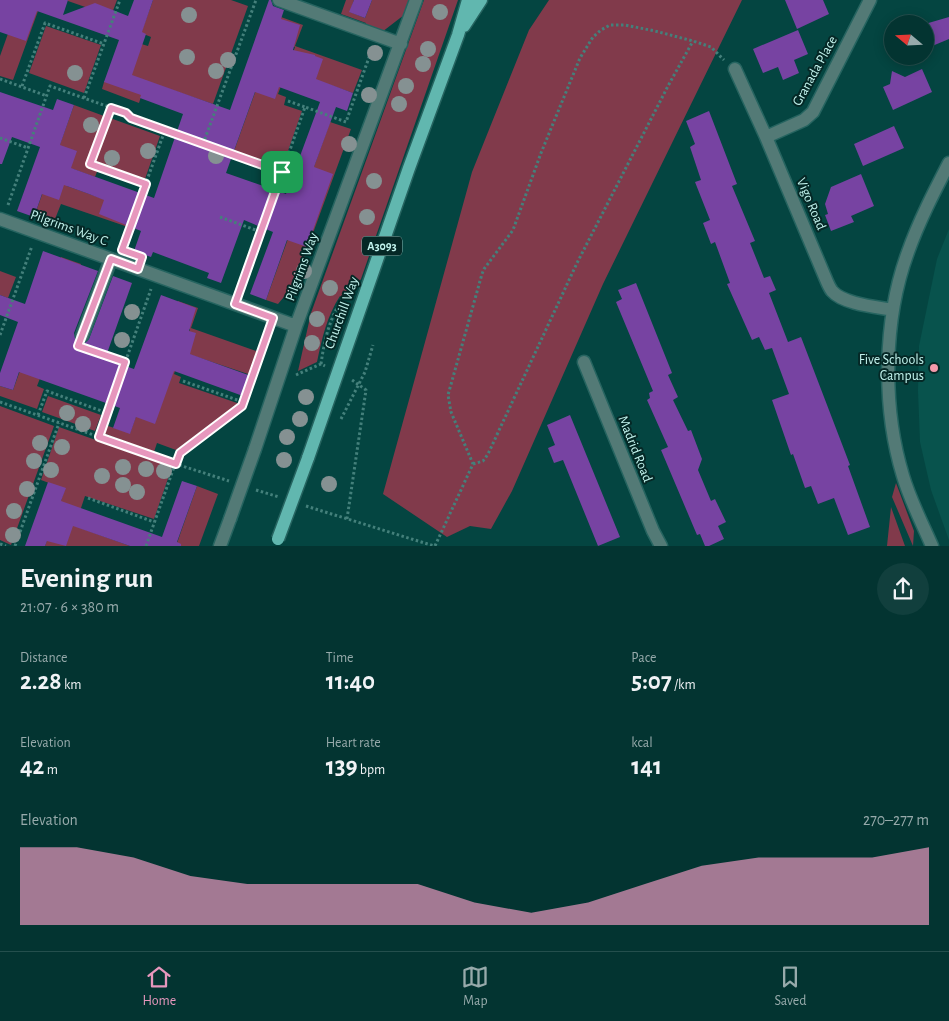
<!DOCTYPE html>
<meta charset="utf-8">
<style>
:root{--surface:#033431;--page:#113f3d;--text:#f1f3f6;--muted:#97aaab;--line:#244f4d;--accent:#e797bd}
body{margin:0;font-family:"Alegreya Sans",sans-serif;background:var(--page);color:var(--text);height:100vh;display:flex;flex-direction:column;font-size:19px;white-space:nowrap}
*{box-sizing:border-box;margin:0}
p{font-size:16px;color:var(--muted)}
.icon{flex:none;width:28px;height:28px;fill:none;stroke:currentColor;stroke-width:2;stroke-linecap:round;stroke-linejoin:round}
.map{position:relative;height:546px;overflow:hidden}
.sheet{display:flex;flex-direction:column;background:var(--surface);flex:1}
.sheet>*{flex:none}
.needle{width:32px;rotate:289deg}
.controls{position:absolute;left:884px;top:15px;display:grid;gap:10px}
.controls a{display:grid;place-items:center;width:50px;height:50px;border-radius:50%;background:var(--surface);box-shadow:0 2px 12px #0003,0 0 0 1px var(--line);font-size:25px}
.pin{position:absolute;display:grid;place-items:center;width:42px;height:42px;color:#fff;margin:-21px;border-radius:10px;box-shadow:0 2px 8px #0006}
.round{display:grid;place-items:center;flex:none;width:52px;height:52px;border-radius:26px;background:var(--page)}
.summary{display:flex;align-items:center;justify-content:space-between;height:85px;padding:0 20px}
h1{font-size:28px;font-weight:700;line-height:38px}
.stats{display:grid;grid-template-columns:repeat(3,1fr);gap:8px;height:85px;padding:5px 20px}
.stats div{display:grid;align-content:center}
.stats b{font-size:25px;font-weight:700}
.stats small{font-size:14px;font-weight:400}
.stats p{font-size:14px}
.chart{height:140px;padding:10px 20px}
.chart p{display:flex;justify-content:space-between}
.chart svg{width:100%;height:90px;margin-top:5px;fill:var(--accent);opacity:.7}
.tabs{display:flex;justify-content:space-around;align-items:center;height:70px;border-top:1px solid var(--line);background:var(--surface);font-size:14px;color:var(--muted)}
.tabs a{display:grid;justify-items:center;gap:2px}
.tabs .on{color:var(--accent)}
.map>svg:first-child{display:block}
</style>
<div class="map">
<svg width="949" height="546" viewBox="0 0 949 546">
<rect width="100%" height="100%" fill="#044541"/>
<path fill="#08534d" d="M949 229V540L931 490 920 442 918 391 919 346 937 259Z"/>
<path fill="#813a4b" d="M20 0H42L13 80 0 76V56Z
M68 0H117L111 16 68 1Z
M153 0H231L248 6 213 104 146 81 139 103 102 89 104 82 138 43 148 46 151 37 141 33Z
M346 0H354L350 12 365 18 372 0H409L404 15 382 32 366 25V23L341 14Z
M424 0H458L361 279 346 300 340 296C327 316 322 338 317 362L298 371 311 313Z
M549 0H742L603 284 512 491 491 529 470 526 447 537 383 494 472 172 529 30Z
M281 17 303 25 295 46 362 70 353 93 287 70 278 94 286 97 284 105 302 111 282 168 234 151 266 62 287 69 295 47 274 39Z
M46 26 101 45 84 93 29 73Z
M74 105 104 116 87 164 98 169 95 177 73 169 67 186 134 210 128 227 61 204 53 224 34 217Z
M110 118 160 136 145 179 95 161Z
M330 122 351 129 294 285 278 304 266 300Z
M61 257 81 264 56 334 74 347 119 363 112 385 46 363 37 386 44 389 37 409 0 396V386L13 390Z
M0 271 16 277 8 298 0 295Z
M178 301 198 308 191 328 259 352 251 375 182 352 174 374 181 377 179 383 240 404 176 450 157 443 154 452 103 433 105 425 130 433 162 344 183 351 190 329 170 322Z
M48 396 101 415 95 431 42 412Z
M0 406 54 426 11 545 0 540Z
M59 427 172 467 154 519 85 496 75 526 130 546H45L65 489 41 480Z
M896 483 914 531 913 546 892 497Z
M197 486 218 494 199 546H176Z
M891 507 905 546H887Z"/>
<path fill="#7743a2" fill-rule="evenodd" d="M0 0H68L63 15 95 3 128 16 134 0H153L142 32 146 34 132 75 230 110 269 0H271L273 6 284 10 281 19 300 25 293 50 315 55V56L323 59 316 79 353 93 347 111 336 107 314 167 333 174 307 247 287 240 266 300 250 294 273 232 244 220 221 283 207 278 209 273 153 252 151 257 134 251 141 231 99 214 104 200 89 194 64 185 59 200 42 194 34 217 17 211 40 147 12 137 2 164H0V92L53 110 57 99 74 105 60 145 77 151 71 168 154 198 183 114 140 98 141 95 104 82 119 40 37 11 26 41 0 32ZM279 87 320 102 286 194 226 173 255 92 275 99Z
M354 0H372L365 18 349 12Z
M785 0H823L829 14 797 29Z
M949 17V39L925 49V24Z
M798 30 808 54 794 60 799 73 783 80 778 67 763 73 753 49Z
M922 69 932 92 893 110 883 87 890 84 892 71 905 77Z
M709 111 737 184 732 186 755 241 750 243 764 278 770 276 776 290 769 293 788 342 801 337 850 465 848 466 870 527 848 535 834 498 818 504 811 486 805 488 793 454 791 455 772 400 789 394 772 348 765 350 759 337 752 340 727 284 730 283 715 242 711 244 703 223 710 220 695 182 701 180 690 147 695 144 686 121Z
M894 126 904 148 863 166 854 144Z
M861 174 874 206 851 216 854 222 831 231 825 215 828 214 825 204 831 187Z
M43 251 98 271 74 333 76 341 83 344 89 339 113 276 132 283 105 359 134 369 161 295 196 308 189 331 196 333 190 354 251 376 243 396 174 371 155 424 136 417 130 434 113 428 120 408 106 403 19 372 13 390 0 386V373L18 322 0 315V295L25 304Z
M636 283 672 373 668 375 678 397 673 400 688 431 691 430 702 459 698 470 711 501 715 499 726 522 718 526 724 539 709 546H705L700 534 697 535 661 450 668 447 647 400 650 398 649 393 653 391 616 302 622 299 618 290Z
M570 415 620 537 598 546 563 460 554 463 548 448 555 445 547 425Z
M182 481 197 486 177 542 181 544V546H130L73 526 66 546 47 541 45 546H25L48 482 66 488 61 501 162 537Z"/>
<g fill="none" stroke-linecap="round" stroke-linejoin="round">
<defs>
<path id="minor" d="M279 0 401 44
M735 69 766 137 825 277C827 282 829 287 832 291 843 304 877 307 893 310
M766 137 804 120 813 112 870 0
M0 219 296 326
M82 336 111 259
M584 362 653 531 661 546
M255 449 296 326 416 0
M220 546 230 519
M932 546C922 523 910 500 903 476 882 407 883 320 908 252 919 221 934 192 949 163"/>
<path id="major" d="M464 26 481 0
M308 458 409 168 458 35 468 0"/>
</defs>
<use href="#minor" stroke="#266460" stroke-width="15"/>
<use href="#major" stroke="#266460" stroke-width="15"/>
<path stroke="#44807b" stroke-width="3" stroke-dasharray="2.5 2.5" stroke-linecap="butt" d="M0 79 47 96
M22 86 45 23 104 44
M84 98 120 0
M288 101 305 107
M111 108 90 164 146 184
M0 138 28 148
M203 144 256 0
M8 205 50 86 126 113 131 118 282 173
M220 217 261 232
M123 247 165 130
M241 290 305 107 346 122 372 49
M0 335 32 246
M88 349 125 362
M321 364C324 342 329 319 342 300
M296 375 321 364 325 366
M183 381 243 402
M0 402 176 464 229 481
M38 415 47 391 107 413
M341 419 365 372 373 345
M99 437 151 289
M473 464 483 461 488 454 577 263 668 86 693 41
M256 490 279 497
M88 498 154 522
M306 506 434 546
M347 519 366 390 352 380
M0 544 6 546
M15 546 59 423
M146 546 179 453 242 406 269 331
M435 546 473 464 451 412 448 395 482 274 484 269 513 230 541 153 580 58 593 37 601 30 610 25H625L655 31 693 41 711 47 724 60"/>
<use href="#minor" stroke="#537a76" stroke-width="12"/>
<use href="#major" stroke="#61b7af" stroke-width="12"/>
<defs>
<path id="minor-bridge" d="M230 519 255 449"/>
<path id="major-bridge" d="M278 539 308 458"/>
</defs>
<use href="#minor-bridge" stroke="#266460" stroke-width="15" stroke-linecap="butt"/>
<use href="#major-bridge" stroke="#266460" stroke-width="15" stroke-linecap="butt"/>
<use href="#minor-bridge" stroke="#537a76" stroke-width="12"/>
<use href="#major-bridge" stroke="#61b7af" stroke-width="12"/>
</g>
<g fill="#859192">
<circle cx="440" cy="12" r="8"/>
<circle cx="189" cy="15" r="8"/>
<circle cx="428" cy="49" r="8"/>
<circle cx="375" cy="53" r="8"/>
<circle cx="187" cy="57" r="8"/>
<circle cx="228" cy="60" r="8"/>
<circle cx="423" cy="64" r="8"/>
<circle cx="216" cy="71" r="8"/>
<circle cx="75" cy="73" r="8"/>
<circle cx="406" cy="86" r="8"/>
<circle cx="369" cy="95" r="8"/>
<circle cx="399" cy="104" r="8"/>
<circle cx="91" cy="125" r="8"/>
<circle cx="349" cy="144" r="8"/>
<circle cx="148" cy="151" r="8"/>
<circle cx="216" cy="156" r="8"/>
<circle cx="112" cy="158" r="8"/>
<circle cx="374" cy="181" r="8"/>
<circle cx="367" cy="217" r="8"/>
<circle cx="304" cy="271" r="8"/>
<circle cx="330" cy="288" r="8"/>
<circle cx="132" cy="312" r="8"/>
<circle cx="317" cy="319" r="8"/>
<circle cx="122" cy="340" r="8"/>
<circle cx="312" cy="343" r="8"/>
<circle cx="306" cy="397" r="8"/>
<circle cx="67" cy="413" r="8"/>
<circle cx="300" cy="419" r="8"/>
<circle cx="83" cy="424" r="8"/>
<circle cx="287" cy="437" r="8"/>
<circle cx="40" cy="443" r="8"/>
<circle cx="62" cy="447" r="8"/>
<circle cx="284" cy="460" r="8"/>
<circle cx="34" cy="461" r="8"/>
<circle cx="123" cy="467" r="8"/>
<circle cx="146" cy="469" r="8"/>
<circle cx="51" cy="470" r="8"/>
<circle cx="164" cy="471" r="8"/>
<circle cx="102" cy="476" r="8"/>
<circle cx="329" cy="484" r="8"/>
<circle cx="123" cy="485" r="8"/>
<circle cx="27" cy="489" r="8"/>
<circle cx="137" cy="492" r="8"/>
<circle cx="14" cy="511" r="8"/>
<circle cx="13" cy="535" r="8"/>
</g>
<g fill="none" stroke-linecap="round" stroke-linejoin="round">
<defs>
<path id="route" d="M111 108 126 113 131 118 282 172 235 304 273 318 242 406 180 453 176 464 99 437 125 362 78 346 111 259 138 269 142 257 122 250 146 184 90 164Z"/>
</defs>
<use href="#route" stroke="#fff" stroke-width="10"/>
<use href="#route" stroke="#e797bd" stroke-width="6"/>
</g>
<circle fill="#f39aab" stroke="#052826" stroke-width="2" cx="934" cy="368" r="5"/>
<g text-anchor="middle" dominant-baseline="central" stroke-width="4" stroke-linejoin="round" paint-order="stroke">
<rect fill="#052826" stroke="#89b5b1" stroke-width="1" x="362" y="236.5" width="40" height="19" rx="4"/>
<g font-size="12" font-weight="bold" fill="#c1f2ec">
<text x="382" y="246">A3093</text>
</g>
<g font-size="14" fill="#c1f2ec" stroke="#052826">
<text transform="translate(815 71) rotate(-61)">Granada Place</text>
<text transform="translate(811 204) rotate(67)">Vigo Road</text>
<text transform="translate(69 228) rotate(20)">Pilgrims Way C</text>
<text transform="translate(302 267) rotate(-70)">Pilgrims Way</text>
<text transform="translate(342 313) rotate(-70)">Churchill Way</text>
<text transform="translate(635 449) rotate(68)">Madrid Road</text>
</g>
<g font-size="14" fill="#c1f2ec" stroke="#052826" text-anchor="end">
<text x="924" y="360">Five Schools<tspan x="924" dy="16">Campus</tspan></text>
</g>
</g>
</svg>
<div class="controls">
<a><svg class="needle" viewBox="-14 -14 28 28"><path d="M0-13l5 13h-10z" fill="#e53935"/><path d="M0 13l5-13h-10z" fill="#97aaab"/></svg></a>
</div>
<div class="pin" style="left:282px;top:172px;background:#1e9e55"><svg class="icon" aria-label="arrive" viewBox="0 0 24 24"><path d="M6 21V4h12l-3 4 3 4H6"/></svg></div>
</div>
<section class="sheet">
<div class="summary"><div><h1>Evening run</h1><p>21:07 · 6 × 380 m</p></div><a class="round"><svg class="icon" aria-label="share" viewBox="0 0 24 24"><path d="M12 15V3M7 8l5-5 5 5M5 13v7h14v-7"/></svg></a></div>
<div class="stats">
<div><p>Distance</p><b>2.28<small> km</small></b></div>
<div><p>Time</p><b>11:40</b></div>
<div><p>Pace</p><b>5:07<small> /km</small></b></div>
</div>
<div class="stats">
<div><p>Elevation</p><b>42<small> m</small></b></div>
<div><p>Heart rate</p><b>139<small> bpm</small></b></div>
<div><p>kcal</p><b>141</b></div>
</div>
<div class="chart"><p><span>Elevation</span>270–277 m</p>
<svg viewBox="0 0 160 44" preserveAspectRatio="none"><path d="M0 44V6L10 6L20 11L30 20L40 24L50 24L60 24L70 24L80 33L90 38L100 33L110 24L120 15L130 11L140 11L150 11L160 6V44z"/></svg>
</div>
</section>
<nav class="tabs">
<a class="on"><svg class="icon" aria-label="home" viewBox="0 0 24 24"><path d="M3 11l9-7 9 7M6 9v11h12V9"/></svg>Home</a>
<a><svg class="icon" aria-label="map" viewBox="0 0 24 24"><path d="M3 6l6-2 6 2 6-2v14l-6 2-6-2-6 2zM9 4v14M15 6v14"/></svg>Map</a>
<a><svg class="icon" aria-label="saved" viewBox="0 0 24 24"><path d="M7 4h10v16l-5-4-5 4z"/></svg>Saved</a>
</nav>
